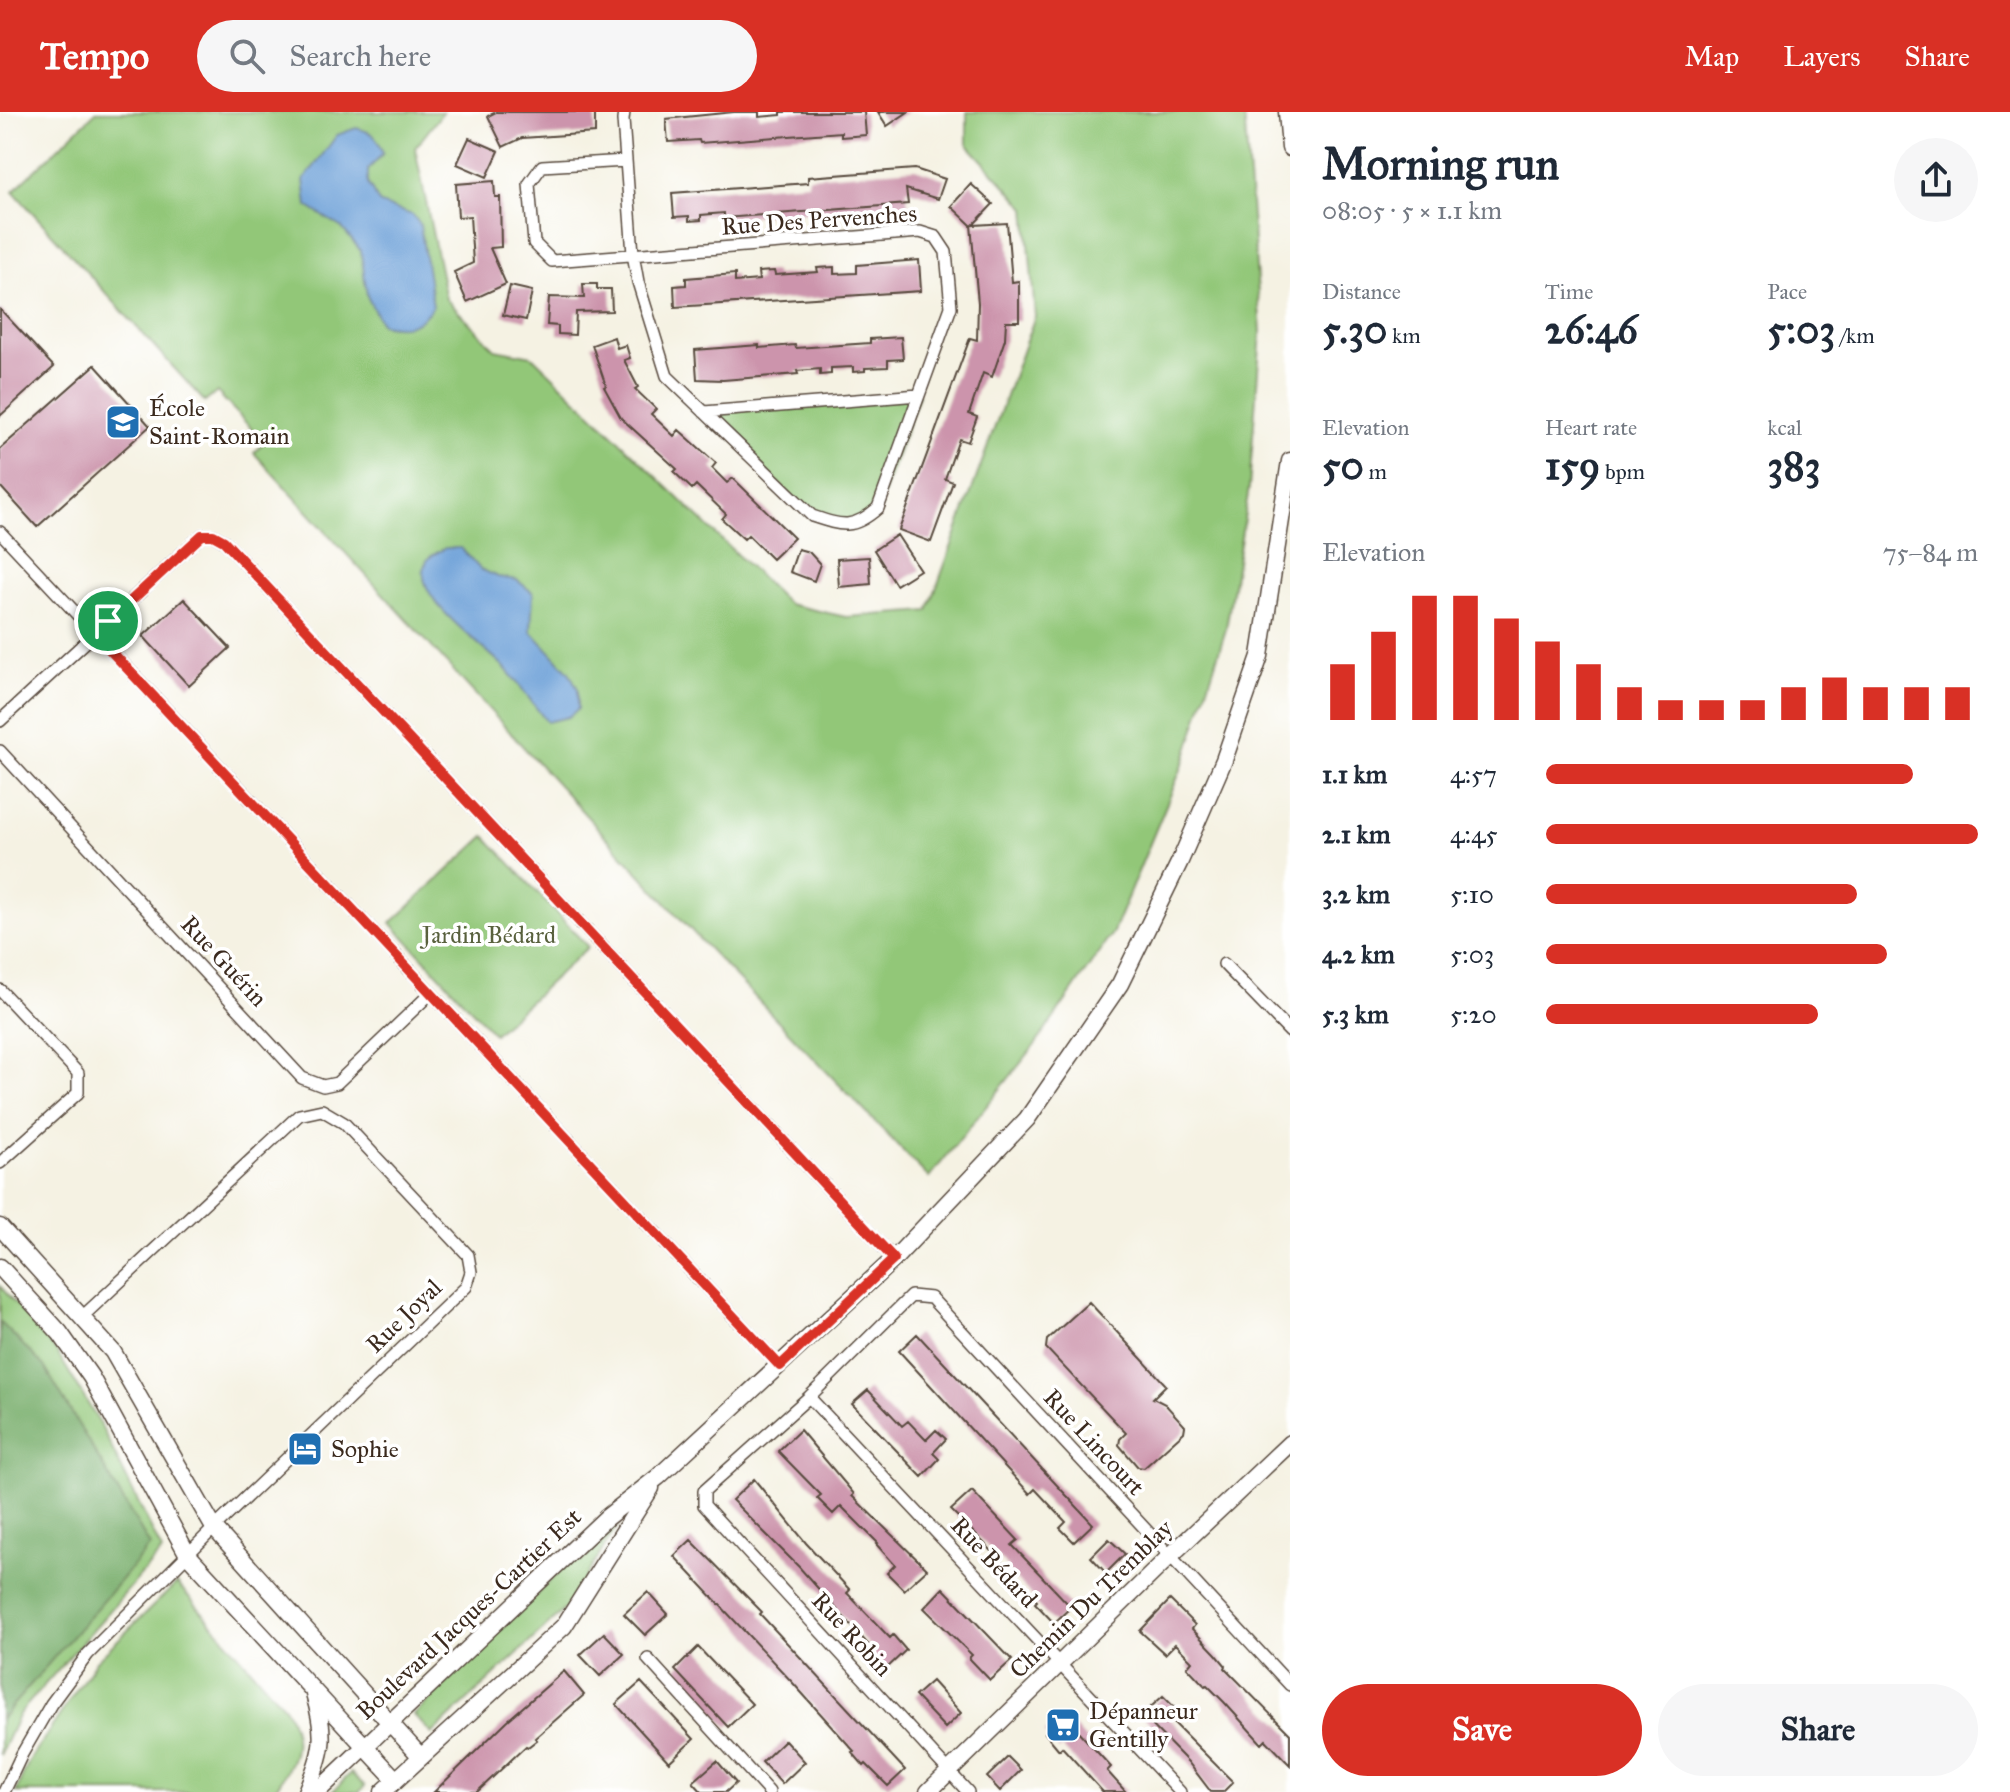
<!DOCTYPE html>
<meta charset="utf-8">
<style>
:root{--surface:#fff;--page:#f6f6f7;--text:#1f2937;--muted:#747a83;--accent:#d93025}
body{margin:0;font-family:"IM FELL Great Primer",serif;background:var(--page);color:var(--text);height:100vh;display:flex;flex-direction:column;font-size:30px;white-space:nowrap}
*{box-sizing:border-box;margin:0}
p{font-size:26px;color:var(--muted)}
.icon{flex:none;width:44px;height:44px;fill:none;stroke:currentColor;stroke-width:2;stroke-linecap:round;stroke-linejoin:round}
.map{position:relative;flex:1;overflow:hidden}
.side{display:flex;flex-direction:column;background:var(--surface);width:720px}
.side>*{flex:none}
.pin{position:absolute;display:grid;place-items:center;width:68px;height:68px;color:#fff;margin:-34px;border:4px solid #fff;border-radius:50%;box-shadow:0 2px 8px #0007}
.round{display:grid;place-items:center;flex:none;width:84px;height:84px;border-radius:42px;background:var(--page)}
.overview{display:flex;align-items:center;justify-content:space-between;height:136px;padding:0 32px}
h1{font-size:44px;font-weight:700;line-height:60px}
.metrics{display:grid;grid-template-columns:repeat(3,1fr);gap:12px;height:136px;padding:8px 32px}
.metrics div{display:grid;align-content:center}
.metrics b{font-size:40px;font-weight:700}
.metrics small{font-size:22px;font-weight:400}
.metrics p{font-size:22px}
.chart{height:224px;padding:16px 32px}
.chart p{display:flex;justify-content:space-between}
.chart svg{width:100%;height:144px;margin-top:8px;stroke:var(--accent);stroke-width:6}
.primary-button{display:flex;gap:16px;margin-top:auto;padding:16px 32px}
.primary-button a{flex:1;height:92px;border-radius:48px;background:var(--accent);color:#fff;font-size:32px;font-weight:700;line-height:92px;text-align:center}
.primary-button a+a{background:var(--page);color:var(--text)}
ul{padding:0 32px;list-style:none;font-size:26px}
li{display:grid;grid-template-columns:128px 96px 1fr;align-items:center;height:60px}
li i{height:20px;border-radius:10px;background:var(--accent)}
header{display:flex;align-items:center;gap:48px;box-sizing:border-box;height:112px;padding:0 40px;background:var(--accent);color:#fff}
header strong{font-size:38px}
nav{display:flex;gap:44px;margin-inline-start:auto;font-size:28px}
.search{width:560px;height:72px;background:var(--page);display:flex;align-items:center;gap:20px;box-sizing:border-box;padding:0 28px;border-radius:44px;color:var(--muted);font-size:30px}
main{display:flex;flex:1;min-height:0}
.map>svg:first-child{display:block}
</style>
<header>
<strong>Tempo</strong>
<div class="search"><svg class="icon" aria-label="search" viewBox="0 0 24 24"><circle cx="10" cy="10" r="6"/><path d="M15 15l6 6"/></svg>Search here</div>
<nav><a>Map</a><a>Layers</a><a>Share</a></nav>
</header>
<main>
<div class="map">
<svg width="1290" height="1680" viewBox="0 0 1290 1680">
<rect width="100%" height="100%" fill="#fff"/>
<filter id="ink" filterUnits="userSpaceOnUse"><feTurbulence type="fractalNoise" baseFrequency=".0125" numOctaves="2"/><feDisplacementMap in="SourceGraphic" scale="16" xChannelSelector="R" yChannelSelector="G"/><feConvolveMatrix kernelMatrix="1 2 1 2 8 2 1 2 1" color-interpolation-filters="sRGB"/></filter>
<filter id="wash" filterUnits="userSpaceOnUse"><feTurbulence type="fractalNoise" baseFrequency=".006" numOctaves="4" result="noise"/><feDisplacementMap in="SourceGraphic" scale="32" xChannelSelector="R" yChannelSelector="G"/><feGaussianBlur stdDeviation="1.8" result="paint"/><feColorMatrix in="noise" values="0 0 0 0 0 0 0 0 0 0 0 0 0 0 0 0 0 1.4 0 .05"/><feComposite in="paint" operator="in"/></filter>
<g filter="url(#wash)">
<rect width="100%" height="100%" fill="#f5f2e3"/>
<path fill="#92c778" stroke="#66784b" stroke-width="2" d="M96 0H443L415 36 446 187 495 237 532 244 788 492 846 505 928 499 1035 204 1026 96 967 32V0H1244L1261 220 1249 376 1226 517 1185 648 1113 820 1036 932 929 1066 703 831 254 341 264 330 217 280 205 290 13 79Z
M919 283 878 396 862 410 812 404 704 300Z
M485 724 588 835 494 922 391 811Z
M0 1174 57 1240 99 1310 162 1439 19 1602 0 1643Z
M613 1406 619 1412 566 1496 432 1622 414 1603Z
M177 1471 285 1596C305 1630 294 1651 273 1680H16L29 1649 96 1549Z
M351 1661 365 1674 359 1680H332Z"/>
<path fill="#75ac68" stroke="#586b43" stroke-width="2" d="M0 1210 44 1254 150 1434 0 1608Z"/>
<path fill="#6b9fd7" stroke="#53647a" stroke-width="2" d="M356 16C373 20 378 25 383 41L368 58V72L380 92 413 103 420 113 433 193C420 215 405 217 381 212L367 184 361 139 342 116 307 94 304 68 337 23Z
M445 436H461L480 457 498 465 517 468 533 481 531 519 569 560 578 577V597L568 605 547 610C533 592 520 573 505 556 487 535 401 480 429 446 433 442 441 439 445 436Z"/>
<g id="blocks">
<path fill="#cc94ac" d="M496 0H595V21L522 26 503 35 488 4Z
M734 0H759V5L781 3V0H864L866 23 841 25V20L700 31 699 28 668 30 666 7Z
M878 0H908L887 14Z
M469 26 499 39 487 65 457 52Z
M915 57 945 67 938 87 906 77 908 92 724 106V101L701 103V108L689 109V104L674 105 672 81 808 71V65Z
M494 69 495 85H500L501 135 490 136 506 172 467 190 454 160 473 151 470 104 458 105 456 72Z
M971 72 993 92 973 113 1007 111 1012 170 1019 169V209H1006L1005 227 992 265 983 261 969 302 977 305 968 330 959 327 945 367 953 370 931 430 899 418 970 226 977 228 978 191 971 113 951 94Z
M919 148 921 179 675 195 674 174 686 173V166L735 162V170L759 168 758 160 774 159 775 163 818 160 817 156 834 155V162L857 161V153Z
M583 172H597V177H611L612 199 576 200 575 223 558 222V214L547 213 549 185 584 186Z
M510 174 532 179 526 208 503 203Z
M0 197 54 255 0 304Z
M614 225 617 236 626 233 630 246 624 248 638 275 635 277 656 297 651 302 674 324 679 318 716 351 712 356 727 371 733 366 794 426 772 447 748 423 744 427 722 407 726 402 696 373 692 377 674 360 677 357 621 306 604 275 606 274 592 233Z
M901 225 903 247 888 248V255L865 256V259L853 260V255L831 256V262L820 263V257L797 259 798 262 723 268 697 267 695 238 759 233V236L795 233 796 236 870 231V227Z
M95 253 150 314 37 415 0 374V337Z
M897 423 920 458 896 473 874 438Z
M798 437 809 440 820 452 814 469 790 460Z
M869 445 871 472 839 475 837 447Z
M184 487 230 536 189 574 143 524Z
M1089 1190 1166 1273 1153 1286 1165 1292 1185 1314 1184 1320 1144 1356 1138 1355 1119 1333 1120 1327 1126 1321 1046 1236 1047 1228Z
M917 1222 1093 1412 1074 1430 1060 1416 1066 1410 1035 1377 1030 1382 899 1239Z
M868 1278 902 1314 908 1309 926 1328 936 1318 946 1327 933 1341 939 1347 922 1365 852 1292Z
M800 1318 854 1382 852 1384 927 1457 904 1478 887 1461 895 1453 876 1432 878 1431 841 1394 833 1402 817 1386 821 1383 778 1339Z
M754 1367 806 1431 850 1478 847 1481 890 1526 893 1523 906 1538 886 1557 872 1542 875 1540 799 1455 732 1388Z
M972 1379 1018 1428 1012 1433 1071 1495 1054 1511 1035 1491 1037 1489 1006 1457 1008 1455 951 1398Z
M1109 1427 1125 1442 1106 1461 1091 1445Z
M691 1428 762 1500 760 1502 905 1658 888 1674 866 1652 864 1654 852 1640 854 1639 792 1570 674 1444Z
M943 1476 1012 1548 990 1568 969 1546 972 1543 924 1496Z
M648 1480 668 1502 645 1523 624 1502Z
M1170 1488 1195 1513 1192 1517 1216 1542 1226 1554 1225 1556 1290 1622V1653L1266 1628 1262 1632 1224 1590 1207 1573 1205 1574 1187 1555 1192 1549 1175 1532 1165 1542 1140 1519Z
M604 1521 624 1542 600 1564 580 1543Z
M698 1535 752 1592 728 1615 675 1558Z
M564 1559 584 1583 535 1626 537 1628 528 1635 526 1634 477 1680H434L507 1609Z
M932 1569 961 1601 945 1616 915 1584Z
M641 1570 694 1627 669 1650 616 1592Z
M1163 1584 1176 1597 1168 1605 1233 1670 1223 1680H1211L1188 1650 1142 1603Z
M1064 1604 1111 1655 1107 1659 1126 1680H1103L1062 1635 1059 1638 1045 1621Z
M785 1628 805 1650 782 1672 762 1650Z
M1008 1645 1021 1658 1000 1679 987 1665Z
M717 1649 736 1671 726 1680H702L693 1670Z"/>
</g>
</g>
<g filter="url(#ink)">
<use href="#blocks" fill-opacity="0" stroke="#57483c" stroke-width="2"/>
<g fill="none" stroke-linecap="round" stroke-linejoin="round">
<defs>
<path id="street" d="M624 0 623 8 633 142 638 170 667 264 812 404C842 414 853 418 878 396L951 195 946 140 936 125 920 120 656 141 552 149 534 131 529 72 542 54 626 49
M704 300 919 283
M0 420 780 1254
M0 609 202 423H213L224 429 894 1147
M0 639 302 966 323 974 337 971 431 881
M1224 852 1290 920
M0 878 78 961V981L0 1051
M809 1285 1180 1680
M648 1547 769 1680
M4 1680 22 1642 51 1592 88 1542 214 1416 466 1175 471 1160 468 1143 344 1011 322 998 299 1003 82 1205
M968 1680 704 1393V1379L809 1285 911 1184 931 1186 1290 1573"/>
<path id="secondary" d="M1287 0 1290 36
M0 1115 113 1240 214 1416 421 1645
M0 1155 60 1221 91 1265 188 1443 396 1668
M306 1680C323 1638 327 1626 314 1582
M317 1680 606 1406 658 1365 894 1147 1027 1007 1120 872 1180 749 1224 648 1260 544 1290 349
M383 1680 564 1514 651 1376
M928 1680 1170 1444 1290 1331"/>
</defs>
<use href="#street" stroke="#57483c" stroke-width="14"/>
<use href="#secondary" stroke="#57483c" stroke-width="19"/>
<use href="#street" stroke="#fff" stroke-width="11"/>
<use href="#secondary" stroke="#fff" stroke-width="16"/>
</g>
</g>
<g fill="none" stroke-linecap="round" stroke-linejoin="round" filter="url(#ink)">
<defs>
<path id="route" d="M202 423H213L224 429 894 1147 780 1254 95 522Z"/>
</defs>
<use href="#route" stroke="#fff" stroke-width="16"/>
<use href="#route" stroke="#d93025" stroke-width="10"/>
</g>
<defs>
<symbol id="school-square" viewBox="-11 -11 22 22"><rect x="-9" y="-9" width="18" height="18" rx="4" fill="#1f6fb2" stroke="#fff"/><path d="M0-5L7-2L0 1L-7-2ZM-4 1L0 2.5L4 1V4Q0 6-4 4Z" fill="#fff"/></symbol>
<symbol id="hotel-square" viewBox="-11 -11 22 22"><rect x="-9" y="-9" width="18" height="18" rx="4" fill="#1f6fb2" stroke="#fff"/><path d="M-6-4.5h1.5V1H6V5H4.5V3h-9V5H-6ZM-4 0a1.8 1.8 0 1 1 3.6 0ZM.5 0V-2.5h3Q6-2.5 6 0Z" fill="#fff"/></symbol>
<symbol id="supermarket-square" viewBox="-11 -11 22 22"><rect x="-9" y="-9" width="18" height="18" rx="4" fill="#1f6fb2" stroke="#fff"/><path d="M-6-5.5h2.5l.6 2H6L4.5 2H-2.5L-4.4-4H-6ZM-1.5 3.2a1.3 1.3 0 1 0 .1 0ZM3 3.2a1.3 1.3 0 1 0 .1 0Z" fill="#fff"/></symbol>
</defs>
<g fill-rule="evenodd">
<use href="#school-square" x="103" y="290" width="40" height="40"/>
<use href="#hotel-square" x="285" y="1317" width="40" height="40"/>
<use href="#supermarket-square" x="1043" y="1593" width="40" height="40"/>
</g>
<g text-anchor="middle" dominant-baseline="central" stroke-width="7" stroke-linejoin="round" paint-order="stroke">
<g font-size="24" fill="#3b2a1e" stroke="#fff">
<text transform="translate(819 108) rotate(-4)">Rue Des Pervenches</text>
<text transform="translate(224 849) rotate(47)">Rue Guérin</text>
<text transform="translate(404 1204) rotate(-44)">Rue Joyal</text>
<text transform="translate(1094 1330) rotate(47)">Rue Lincourt</text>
<text transform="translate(994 1450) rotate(47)">Rue Bédard</text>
<text transform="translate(1091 1487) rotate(-44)">Chemin Du Tremblay</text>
<text transform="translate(469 1502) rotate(-43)">Boulevard Jacques-Cartier Est</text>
<text transform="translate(852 1522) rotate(47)">Rue Robin</text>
</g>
<g font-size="24" fill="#3b2a1e" stroke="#fff" text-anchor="start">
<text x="149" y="296">École<tspan x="149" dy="28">Saint-Romain</tspan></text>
<text x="331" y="1337">Sophie</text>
<text x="1089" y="1599">Dépanneur<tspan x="1089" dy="28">Gentilly</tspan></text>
</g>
<g font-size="24" fill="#59613e" stroke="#fff">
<text x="489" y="823">Jardin Bédard</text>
</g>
</g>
</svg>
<div class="pin" style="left:108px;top:509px;background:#1e9e55"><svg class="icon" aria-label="arrive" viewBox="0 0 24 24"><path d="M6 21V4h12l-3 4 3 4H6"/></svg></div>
</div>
<section class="side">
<div class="overview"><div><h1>Morning run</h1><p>08:05 · 5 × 1.1 km</p></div><a class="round"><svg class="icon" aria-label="share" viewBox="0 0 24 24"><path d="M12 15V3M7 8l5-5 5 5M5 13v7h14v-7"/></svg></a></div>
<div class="metrics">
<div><p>Distance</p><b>5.30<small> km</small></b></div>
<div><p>Time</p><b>26:46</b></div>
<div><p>Pace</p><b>5:03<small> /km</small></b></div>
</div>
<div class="metrics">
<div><p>Elevation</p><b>50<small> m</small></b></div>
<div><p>Heart rate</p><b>159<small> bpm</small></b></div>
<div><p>kcal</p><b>383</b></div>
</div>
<div class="chart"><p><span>Elevation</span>75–84 m</p>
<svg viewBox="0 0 160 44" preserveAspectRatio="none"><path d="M5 44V27M15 44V17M25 44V6M35 44V6M45 44V13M55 44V20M65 44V27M75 44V34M85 44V38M95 44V38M105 44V38M115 44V34M125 44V31M135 44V34M145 44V34M155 44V34"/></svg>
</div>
<ul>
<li><b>1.1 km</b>4:57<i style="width:85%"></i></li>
<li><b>2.1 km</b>4:45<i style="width:100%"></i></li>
<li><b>3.2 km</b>5:10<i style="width:72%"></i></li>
<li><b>4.2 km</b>5:03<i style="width:79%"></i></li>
<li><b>5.3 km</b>5:20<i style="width:63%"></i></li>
</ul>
<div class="primary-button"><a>Save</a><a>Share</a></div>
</section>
</main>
